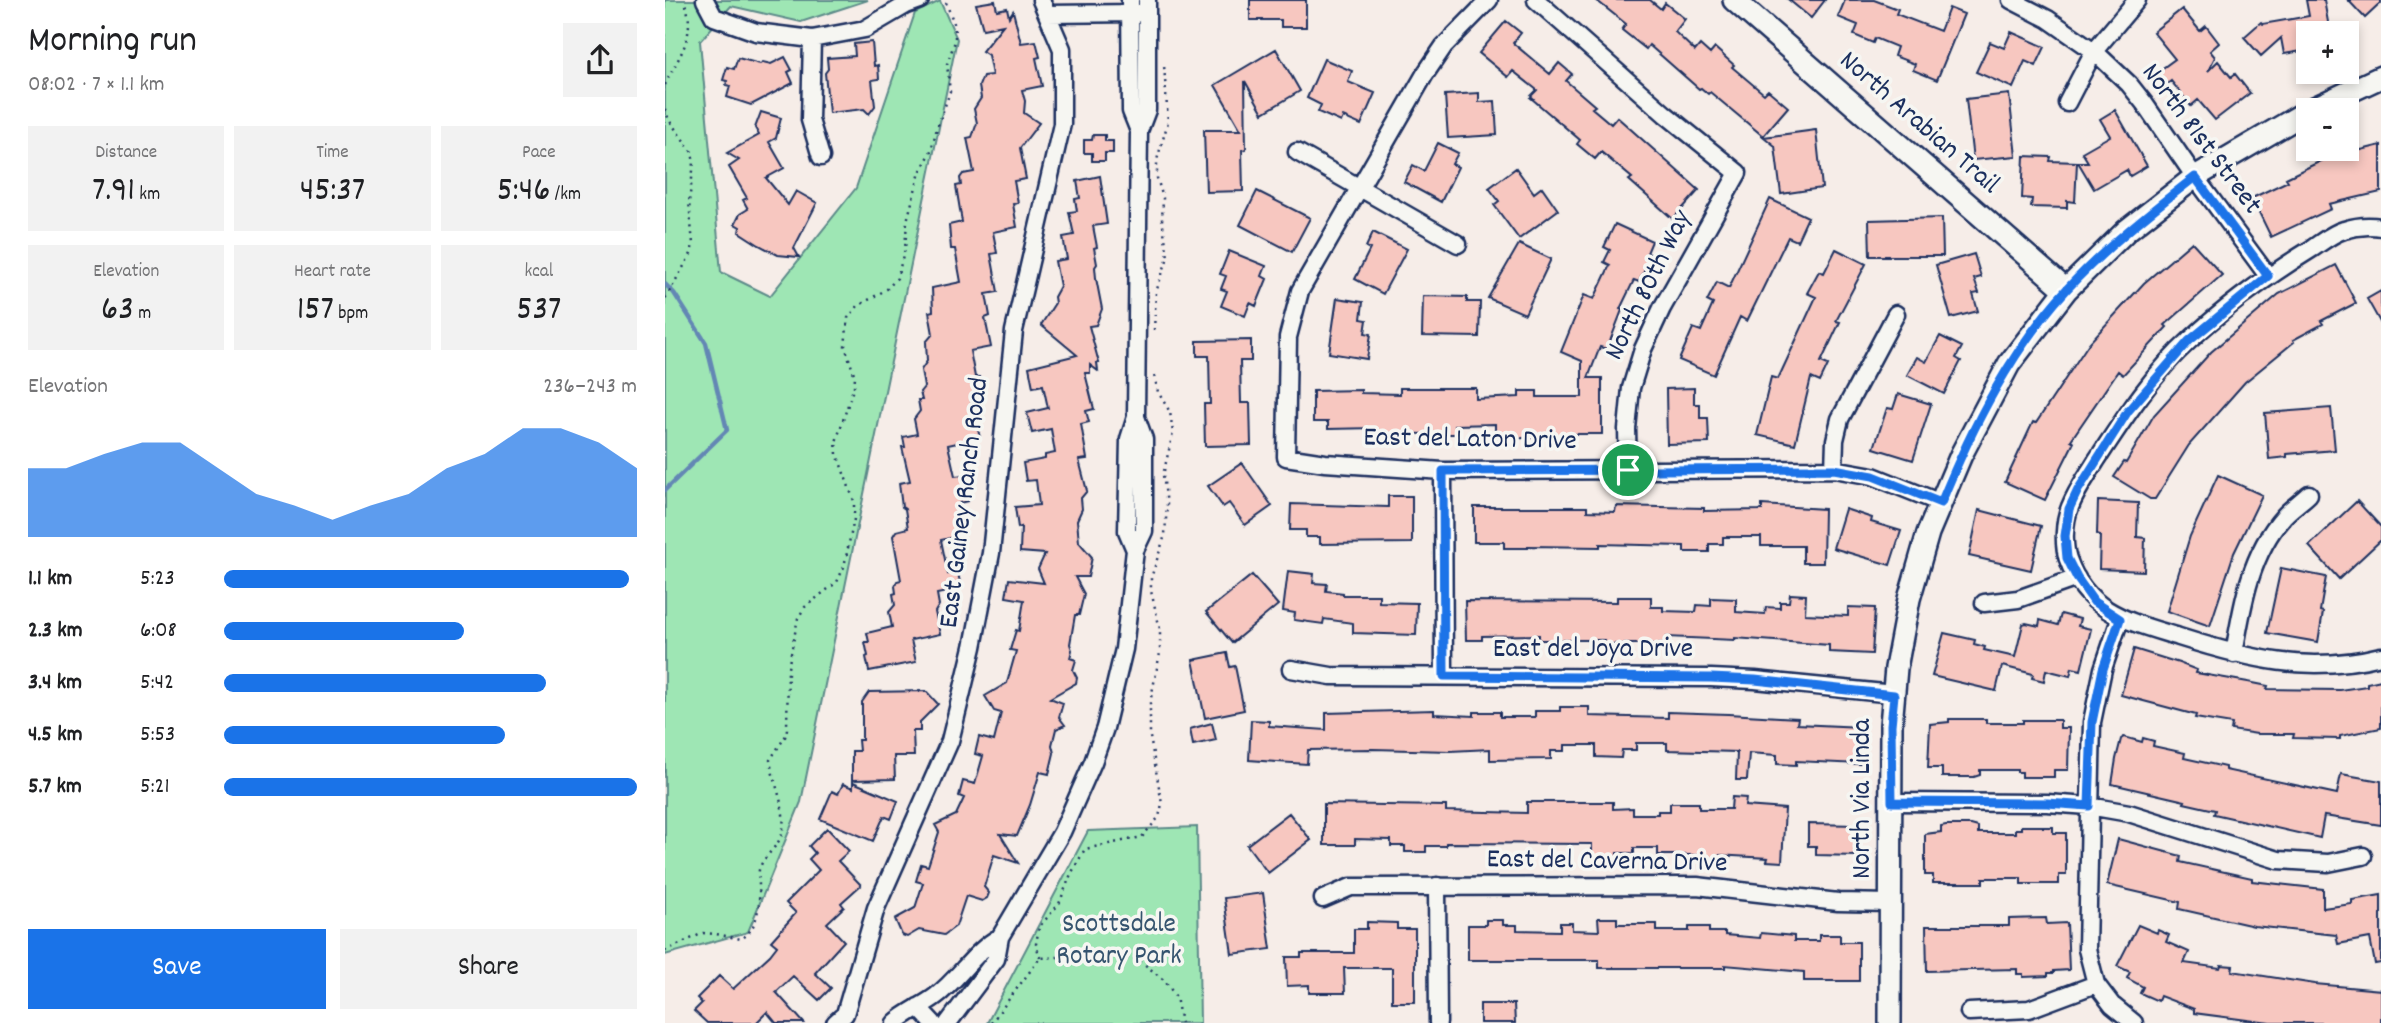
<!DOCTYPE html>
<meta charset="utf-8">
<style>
:root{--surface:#fff;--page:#f2f2f2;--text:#202124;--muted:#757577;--accent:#1a73e8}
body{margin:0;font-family:Dekko,sans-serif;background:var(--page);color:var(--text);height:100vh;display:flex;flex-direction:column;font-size:26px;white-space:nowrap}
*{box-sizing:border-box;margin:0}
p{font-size:23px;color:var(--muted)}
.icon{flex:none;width:38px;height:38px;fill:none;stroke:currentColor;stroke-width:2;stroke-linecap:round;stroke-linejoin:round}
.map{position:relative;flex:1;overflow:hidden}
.side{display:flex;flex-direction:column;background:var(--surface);width:665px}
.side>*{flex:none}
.fabs{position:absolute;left:1631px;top:21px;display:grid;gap:14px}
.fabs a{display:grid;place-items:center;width:63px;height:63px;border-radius:0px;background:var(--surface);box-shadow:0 4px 10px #0003;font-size:35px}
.pin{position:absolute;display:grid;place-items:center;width:60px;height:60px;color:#fff;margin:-30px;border:4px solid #fff;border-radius:50%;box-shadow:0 2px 7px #0007}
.round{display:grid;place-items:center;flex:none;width:74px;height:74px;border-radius:0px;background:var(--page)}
.head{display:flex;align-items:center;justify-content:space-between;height:119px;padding:0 28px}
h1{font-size:38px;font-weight:600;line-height:52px}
.stats{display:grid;grid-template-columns:repeat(3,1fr);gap:10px;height:119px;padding:7px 28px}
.stats div{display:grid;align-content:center;border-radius:0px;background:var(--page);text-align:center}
.stats b{font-size:35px;font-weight:600}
.stats small{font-size:19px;font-weight:400}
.stats p{font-size:19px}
.chart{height:196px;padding:14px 28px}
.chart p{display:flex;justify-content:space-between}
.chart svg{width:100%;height:126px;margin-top:7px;fill:var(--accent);opacity:.7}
.action{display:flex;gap:14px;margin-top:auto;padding:14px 28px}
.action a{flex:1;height:80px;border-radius:0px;background:var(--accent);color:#fff;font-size:28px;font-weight:600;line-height:80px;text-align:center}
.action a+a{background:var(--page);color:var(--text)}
ul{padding:0 28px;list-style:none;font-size:23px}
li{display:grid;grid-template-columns:112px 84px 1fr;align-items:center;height:52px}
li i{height:18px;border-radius:9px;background:var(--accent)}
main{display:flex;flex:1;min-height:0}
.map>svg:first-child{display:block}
</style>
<main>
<section class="side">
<div class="head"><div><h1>Morning run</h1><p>08:02 · 7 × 1.1 km</p></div><a class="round"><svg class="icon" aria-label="share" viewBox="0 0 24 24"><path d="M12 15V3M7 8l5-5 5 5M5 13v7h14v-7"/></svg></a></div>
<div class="stats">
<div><p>Distance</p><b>7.91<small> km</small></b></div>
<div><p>Time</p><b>45:37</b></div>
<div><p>Pace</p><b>5:46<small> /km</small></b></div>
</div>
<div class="stats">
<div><p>Elevation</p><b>63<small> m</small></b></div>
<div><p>Heart rate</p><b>157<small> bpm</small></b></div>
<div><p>kcal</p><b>537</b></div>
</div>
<div class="chart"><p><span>Elevation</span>236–243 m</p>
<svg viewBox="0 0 160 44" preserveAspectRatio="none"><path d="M0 44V20L10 20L20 15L30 11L40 11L50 20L60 29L70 33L80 38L90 33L100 29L110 20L120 15L130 6L140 6L150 11L160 20V44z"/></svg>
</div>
<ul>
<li><b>1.1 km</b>5:23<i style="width:98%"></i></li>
<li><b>2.3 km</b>6:08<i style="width:58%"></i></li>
<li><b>3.4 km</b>5:42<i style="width:78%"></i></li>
<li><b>4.5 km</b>5:53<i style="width:68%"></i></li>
<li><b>5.7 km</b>5:21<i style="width:100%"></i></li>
</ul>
<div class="action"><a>Save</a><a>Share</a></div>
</section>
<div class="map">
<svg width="1716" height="1023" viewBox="0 0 1716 1023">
<rect width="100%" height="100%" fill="#f6ede8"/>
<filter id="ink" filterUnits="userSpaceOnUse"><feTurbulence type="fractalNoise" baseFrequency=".0143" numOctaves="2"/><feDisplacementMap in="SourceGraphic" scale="14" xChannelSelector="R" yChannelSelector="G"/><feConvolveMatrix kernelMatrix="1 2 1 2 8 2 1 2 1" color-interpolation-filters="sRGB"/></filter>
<g filter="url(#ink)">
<path fill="#9ee6b4" stroke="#5c8a89" stroke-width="2" d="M0 0H203L136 22 66 6 35 41 56 272 105 296 191 188 250 13 275 1 292 39 136 802 83 932 0 955Z
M532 827 535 1023H322L423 831Z"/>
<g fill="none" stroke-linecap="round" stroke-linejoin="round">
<path stroke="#6387b4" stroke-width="4.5" d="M0 284 9 293 41 343 62 430 0 490"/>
</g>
<path fill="#f7c7c0" stroke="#1b2f5e" stroke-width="2" d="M585 0H641V27H616V20H585Z
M931 0H985L996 9 1000 3 1020 19 1010 32 1030 51 1035 45 1045 54 1050 48 1069 65 1067 67 1099 94 1103 90 1123 107 1098 136 1045 92 1043 94 1036 88 1034 89 984 45 981 49 957 30 961 24Z
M1124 0H1160L1146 18Z
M1180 0H1209L1233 9 1231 14 1275 31 1284 8 1299 14 1272 80 1248 70 1250 64 1229 56 1232 47 1210 38 1208 43 1189 35 1193 25 1173 17Z
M1641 0H1659L1665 33H1643V50L1619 54 1616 38 1596 56 1579 37 1596 22 1598 24 1644 16Z
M1683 0H1716V3L1700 18Z
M330 1 332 10 342 8 344 17 348 11 356 43 371 41 375 57 371 58 377 86 357 90 360 101 359 113 374 123 355 148 361 179 349 181 353 203 348 204 352 227 328 232 332 253 326 254 333 292 321 294 325 316 320 318 326 347 305 351 310 377H314L319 396 306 399 315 438 283 445 290 476 298 475 303 501 294 503 296 512 290 513 295 536 276 540 283 574 293 572 296 589 272 594 274 605 270 612 275 634 246 640 251 662 204 671 201 657 203 656 200 642H204L202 633 227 627 224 612 230 605 228 594 231 593 230 586 232 581 236 580 228 536 231 531 243 528 240 509 237 507 234 483 245 481 237 447H240L238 437 252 434 249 419 255 411 253 400H257L255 392 259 387 256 370 262 361 261 342 268 334 264 312 268 311 267 288 296 282 290 249H286L284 225 297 222 291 186 296 185 295 178 298 174 309 172 302 138 307 137 312 123 309 109 316 98 314 86 318 76 327 75 323 55 317 51 338 25 318 29 311 4Z
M1517 9 1535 31 1541 26 1554 43 1545 51 1550 57 1543 71 1553 61 1566 77 1570 74 1585 93 1550 120 1533 100 1526 106 1506 81 1501 85 1491 73 1510 59 1488 32Z
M841 21 856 33 848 43 885 74 894 63 907 74 901 81 930 106 927 108 946 124 952 117 1034 190 1008 219 964 180 967 178 936 152 930 159 912 144 915 140 866 98H868L866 96 872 90 848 71 843 77 814 53Z
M1346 32 1380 47 1371 66 1360 61 1348 88 1311 72 1325 42 1339 48Z
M207 42 209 66 213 65 214 79 207 80 210 106 204 114 199 109 164 113 160 73 163 69 162 58 190 56 189 44Z
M611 49 635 91 598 113 580 81 581 149 577 150 578 191 541 192 539 130H576L550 85Z
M120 57 127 70 123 72 128 83 86 105 62 97 65 86 61 85 62 81 58 80 62 67 69 69 73 58 95 64 98 62 106 64Z
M659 59 687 71 683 82 710 93 696 125 678 117 676 122 653 112 656 105 642 98Z
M814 93V102L830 101 832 135 783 138 780 95Z
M1344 94 1351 156 1308 160 1301 99Z
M1450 110 1482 166 1465 176 1462 170 1429 189 1413 162H1423L1417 152 1445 136 1435 119Z
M96 112 116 118 111 138 104 142 119 168 101 178 123 205 131 191 152 203 129 248 134 257 113 255 94 245 74 232 75 227 70 224 75 214 83 209 78 200 82 198 64 167 74 160 62 153 94 135 90 128Z
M1151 130 1157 188 1116 194 1110 146 1099 137Z
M428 135H440V141H448V153H440V161H427V153H419V140H427Z
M773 143 793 153 787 164 793 167 776 202 739 182 748 165 759 171Z
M1716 145V192L1664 204 1666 209 1606 237 1587 198 1623 181 1621 178 1660 159Z
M1359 156 1386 157 1385 161 1412 162 1410 202 1402 201V208L1366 207 1367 199 1357 198Z
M851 168 869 193 877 187 893 210 854 239 829 205 834 201 824 188Z
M435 176 442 224 428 226 432 247 429 248 432 264 430 267 431 278 437 309 431 325 424 326 434 363H432L433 371 425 365V373H420L429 409 421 411 424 422 416 424 422 459 414 460 422 491 416 498 417 509 412 520 414 542 427 557 423 577H410L419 594 414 615H410L405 644 407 650 405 658 411 660 408 670 412 678 411 683 385 698 398 703 394 717 400 725 391 729 387 745 389 753 384 774 375 772 365 805 352 836 335 834 353 863 329 855 319 887 324 893 322 898 317 901 301 896 291 926 279 935 254 930 242 937 237 935 230 919 250 908 258 883 251 881 256 864 263 866 274 832 270 825 291 815 299 798 294 796 298 781 310 784 318 756 310 754 314 737 329 741 336 713 329 711 320 696 342 683 351 651 345 650 351 630 354 631 359 600 341 597 344 579 379 583 373 569 380 554 355 552 356 527 353 528 350 507 374 505 371 480 361 481 358 463 380 459V455L390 453 386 429 367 433 362 413 383 408 378 385 368 387 364 367 412 355 376 325 390 303 389 297 395 286 390 261 402 259 398 237 409 235 404 212 412 211 410 199 415 198 412 181Z
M592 191 645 218 627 252 575 225Z
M1105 199 1143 217 1132 241 1123 237 1082 321 1075 317 1049 375 1014 360 1028 328 1036 331 1048 304 1042 301 1052 282 1064 288Z
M1277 218 1278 256H1205L1204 220Z
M950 224 987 241 982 253 987 255 974 282 969 280 955 309 957 310 942 349 935 347 923 378H937V434H900V443H887V437L830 439V424L790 425 791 434H763L711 433V428L663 429V422H648V391L696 390V393L735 394V388H811V399L854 397V391H872V397H917V361L896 352 919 295 929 299 945 265 939 262 945 250 939 247Z
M708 232 742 249 718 294 690 279 705 249 701 247Z
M1527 242 1557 275 1500 325 1502 327 1458 375 1453 371 1406 440 1409 442 1380 500 1340 482 1368 422 1371 423 1424 343 1479 283Z
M854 244 886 259 860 314 823 298Z
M1171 249 1201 264 1171 321 1175 322 1156 362 1163 365 1155 382 1146 378 1130 444 1092 435 1106 377 1113 379 1151 297 1142 293 1154 271 1159 273Z
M564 251 601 266 597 276 602 279 591 306 585 303 580 316 556 306 562 291 556 289 561 276 555 274Z
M1309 254 1316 277 1309 279 1314 293 1308 294 1313 311 1286 318 1271 265Z
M1671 265 1691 303 1656 321 1658 324 1628 340 1629 342 1580 382 1524 445 1490 499H1485L1449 477 1459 462 1461 463 1489 415 1546 352 1614 294Z
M1716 291V324L1702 299Z
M758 296 802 297V302H815L814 337 757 336Z
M672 298 698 302 696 319 702 320 700 333 706 334 702 359 664 353Z
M1275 336 1297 347 1291 358 1296 361 1279 394 1242 375 1252 357 1261 362Z
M586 340V361H575L576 403H585L586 445 540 446 539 404H545L544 356H532V341Z
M1029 388V404H1035V418H1043L1044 443 1002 444 1001 389Z
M1233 394 1266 404 1248 460 1209 448 1222 408 1228 409Z
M1666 408 1670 450 1622 454V457L1604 459 1600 413Z
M577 463 607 506 580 525 564 503 558 507 543 486Z
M1553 475 1597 495 1569 553 1545 626 1502 611 1525 536Z
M723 496H747V543L655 544V537H641V530H625L626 504 723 507Z
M1433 501 1473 503 1472 537 1480 538 1479 571 1434 569 1435 535 1432 534Z
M1692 501 1716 527V540L1674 579 1644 546Z
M1097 505 1159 509 1158 563H1138V546H1096V537H1058V544H1044V552H1019V546L935 544V547L863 546V548H839V542H809V507H922V511L950 512 951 506 1039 508V511L1097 510Z
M1180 509 1207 518 1206 522 1236 531 1225 565 1168 548Z
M1314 510 1376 526 1366 570 1304 556Z
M1616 568 1661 577 1655 611 1658 612 1653 642 1602 633Z
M623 571 649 574 648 583 662 584 661 591 678 593V595H714V602L752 603 751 635 688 633V623L659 619 658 624 629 620 630 613 618 611Z
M587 575 613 605 567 643 541 612Z
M1125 594 1141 595 1140 614 1183 616V607L1210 608 1207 654 1164 652V645L1070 638V640L1002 637V644H939V640H874V635L817 636V640H801L800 601 952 602V597H986V607H998V611L1031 612 1032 605 1046 606V598L1071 599V612L1100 614 1101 607 1115 608V602H1124Z
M1396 614 1415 619 1413 626 1426 629 1416 670 1407 668 1405 676 1381 670 1379 681 1367 678 1368 674 1337 666 1331 691 1267 676 1279 633 1310 640 1309 644 1320 647 1319 650 1350 657 1358 624 1361 623 1374 626 1375 620 1393 625Z
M1469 649 1514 663 1532 670 1531 673 1583 682 1603 686 1602 689 1675 690 1702 686V683L1716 680V728L1675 736V739L1628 738 1629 734H1592L1566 730 1567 724 1530 718 1531 715 1456 695Z
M562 653 565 667 570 666 579 710 540 718 528 660Z
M261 691 273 704 255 722V731H248L249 756H229L230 779 187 780V751H194L193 740H197V702L204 692Z
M895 707H924V716L1003 718V712L1063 714 1133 718 1132 724 1197 727 1195 764 1131 761V765L1112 764V755L1084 753 1082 780H1071L1072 752 1002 750V743H971V750H957L956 758 931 757V745H900V751H886V759L825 760V749L785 751 708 749 643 750 642 764 584 760 586 720 604 721V726L661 730V713L769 710V714L809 716V712H835V717H870V711H895Z
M1284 719H1321V723H1358V720H1395V728H1404L1403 770H1389V777H1357V772H1352V770H1315V775L1309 777H1277V768H1263L1265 724 1284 722Z
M547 723 551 740 528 745 525 729Z
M1459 737 1477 742 1478 738 1489 741 1488 746 1520 753 1519 758 1560 767V770L1672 794 1676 774 1716 781V825L1659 816 1655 838 1549 814 1550 810 1519 803 1520 801 1447 784 1451 759 1456 739Z
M188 782 233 801 226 819 219 816 208 841 155 819 167 791 173 794 178 784 188 788Z
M1067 797 1081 798 1080 806 1120 809 1117 862 1102 861 1103 858 1052 855V859H1034V855H993V848H969V853H952V858H927V844L781 843V846H761V852H740V846H726V840L690 839V845H659V804L781 806V811L862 813V802H948V809L968 808V814H993V811H1005V803H1034V809H1066Z
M624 813 646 840 603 873 582 845Z
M1143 824 1194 825 1193 856 1151 855V846H1143Z
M1281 825H1306L1313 827V833H1350V829H1356V826H1378V827H1388V833H1401V875H1394V884H1356V878H1318V883H1268V875H1260V834L1276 832V826Z
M162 828 184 851 173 861 196 885 176 903 179 907 162 923 179 941 150 973 166 988 154 1000 128 976 111 992 139 1023H111L102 1012 91 1023H42L29 1011 37 1003 32 998 54 976 68 989 105 955 112 946 106 941 131 913 121 903 154 870 144 859 150 853 144 846Z
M1453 839 1516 856 1515 862 1587 878V881L1658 889V908L1687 904V900L1716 895V963L1710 964 1705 938 1673 944 1671 935 1589 926 1514 909 1515 902 1442 885Z
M598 893 606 949 567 954 559 898Z
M933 918H952V924H992V931H1024V927H1044V932H1060V935L1095 938 1096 933 1129 936V941H1154V935H1175V942H1194V981H1139V972L1060 965V968H934V960H803V925H821V920H838V925H852V930L895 931V923H907V930L934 931Z
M1381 918 1382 924 1402 923 1404 970 1389 971V973H1383V976L1358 977V974H1352V969L1262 971 1261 926H1344V919Z
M702 922 732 923V929H750V1002H727V968H679L680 993H644V985L622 986 621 957H636V953H689V929H702Z
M1473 925 1492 933 1493 930 1504 935 1501 942 1524 952 1519 963 1555 968 1556 965 1568 966 1567 971 1650 984 1716 990V1023H1605L1529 1013V1009L1495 996 1493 1001 1475 993 1478 987 1462 978 1465 972 1452 966Z
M815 1004H849L850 1023H815Z"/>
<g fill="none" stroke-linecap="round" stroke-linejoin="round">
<defs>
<path id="street" d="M40 0 49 17 91 32 147 39 200 29 241 5 255 0
M465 0 466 111 474 131
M824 0 779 46 760 74 635 291 623 337 621 457 660 463 778 471 1169 469 1208 476 1276 503
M871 0 1000 114 1073 173 997 308 978 349 966 388 962 429 963 470
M1346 0 1383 19 1429 51 1464 84 1479 103 1530 177 1603 276
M382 14 474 13
M147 39 145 120 156 157
M1402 103 1429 51 1472 0
M632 152 793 244
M1716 227C1704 225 1691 226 1679 230 1668 233 1657 242 1648 248 1604 275 1562 305 1525 340 1488 373 1458 420 1431 461 1422 476 1411 491 1405 507 1399 521 1398 545 1403 559 1421 613 1466 622 1514 637 1584 659 1643 674 1716 656
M1169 469 1170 440 1175 419 1231 314
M778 471 779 676
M470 550 462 531 464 439 471 417 474 131 482 110V0
M1319 603 1353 599 1412 578
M1569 654C1577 606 1585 554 1619 516 1626 508 1636 502 1644 494
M626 669 666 676 1046 678 1090 680 1229 694
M1227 802 1382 803 1424 806 1464 813 1613 860 1663 863 1698 856
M772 886 773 1023
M658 899 686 887 1032 886 1173 902 1227 903
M1431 984 1447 1005 1469 1023
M253 1007 268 1023
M1304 1012 1364 1009 1431 984 1422 949 1427 722 1438 669 1455 619
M170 1023 180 1014 211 908 285 741 308 647 326 553 349 331 397 124V49L376 0
M230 1023C242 1012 258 1006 271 996 295 978 308 952 335 937
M283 1023 331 959 335 937 397 832 428 762 440 728 459 649 470 550 479 531V439L471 417"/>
<path id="secondary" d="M1069 0 1401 290
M1645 110 1716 77
M1225 1023 1226 725 1231 668 1244 599 1263 533 1296 455 1344 364 1401 290 1461 231 1530 177 1643 111"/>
</defs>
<use href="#street" stroke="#1b2f5e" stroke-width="21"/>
<use href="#secondary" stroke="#1b2f5e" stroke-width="26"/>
<path stroke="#1b2f5e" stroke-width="2.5" stroke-dasharray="2 5" stroke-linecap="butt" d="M0 85C14 55 33 35 19 0
M0 109 4 120 27 152 29 163 24 202 28 244 26 254 0 299
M489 330 491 292 503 257 497 219 498 198 492 178V160L503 122 499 65
M0 951 38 933 51 934 76 939C93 929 95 905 94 886 94 881 93 876 94 870 98 855 117 845 118 829 121 806 108 782 105 760L120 737 122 729 123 668 133 618 140 607 172 582 179 567 189 519V501L172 454 171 442 189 386 190 377 180 346 183 318 193 306 222 289 232 278 240 249 242 221 255 172 265 154 272 128 285 92 282 64 290 41V26L280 0
M375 958 371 944 374 927 394 904 406 874 420 849 477 837 494 817 497 804 485 737V703L495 653V629L486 591V578L500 535 502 504 498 475 508 433 505 412 493 392 488 371
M326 1023 375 958 426 955 473 959 500 981 511 997 516 1023"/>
<use href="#street" stroke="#f6f6f2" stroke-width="16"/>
<use href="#secondary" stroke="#f6f6f2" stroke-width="21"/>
</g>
</g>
<g fill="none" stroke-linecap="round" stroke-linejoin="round" filter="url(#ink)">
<defs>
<path id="route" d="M1530 177 1603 276 1524 341 1463 411 1413 490 1404 509 1400 536 1402 558 1412 578 1429 602 1455 619 1438 669 1427 722 1424 806 1382 803 1227 802 1226 725 1229 695 1090 680 1046 678 779 676 778 471 1169 469 1208 476 1276 503C1307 427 1346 350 1402 289 1441 247 1485 212 1530 177Z"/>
</defs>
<use href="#route" stroke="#fff" stroke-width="14"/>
<use href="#route" stroke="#1a73e8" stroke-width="9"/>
</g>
<g text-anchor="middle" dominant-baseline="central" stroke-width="7" stroke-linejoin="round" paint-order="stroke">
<g font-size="28" fill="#1b2f5e" stroke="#f6f6f2">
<text transform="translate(1253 124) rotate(41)">North Arabian Trail</text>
<text transform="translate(1535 140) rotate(53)">North 81st Street</text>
<text transform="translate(985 286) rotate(-64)">North 80th Way</text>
<text transform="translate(805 441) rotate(1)">East del Laton Drive</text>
<text transform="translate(301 503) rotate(-83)">East Gainey Ranch Road</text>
<text x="928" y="651">East del Joya Drive</text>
<text transform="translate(1199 799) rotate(-90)">North Via Linda</text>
<text transform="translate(942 863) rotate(1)">East del Caverna Drive</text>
</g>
<g font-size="28" fill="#35546f" stroke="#f6f6f2">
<text x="454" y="926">Scottsdale<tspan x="454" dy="32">Rotary Park</tspan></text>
</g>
</g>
</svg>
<div class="fabs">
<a>+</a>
<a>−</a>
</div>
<div class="pin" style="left:963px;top:470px;background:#1e9e55"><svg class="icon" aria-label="arrive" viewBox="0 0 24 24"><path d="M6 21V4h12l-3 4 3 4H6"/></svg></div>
</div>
</main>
